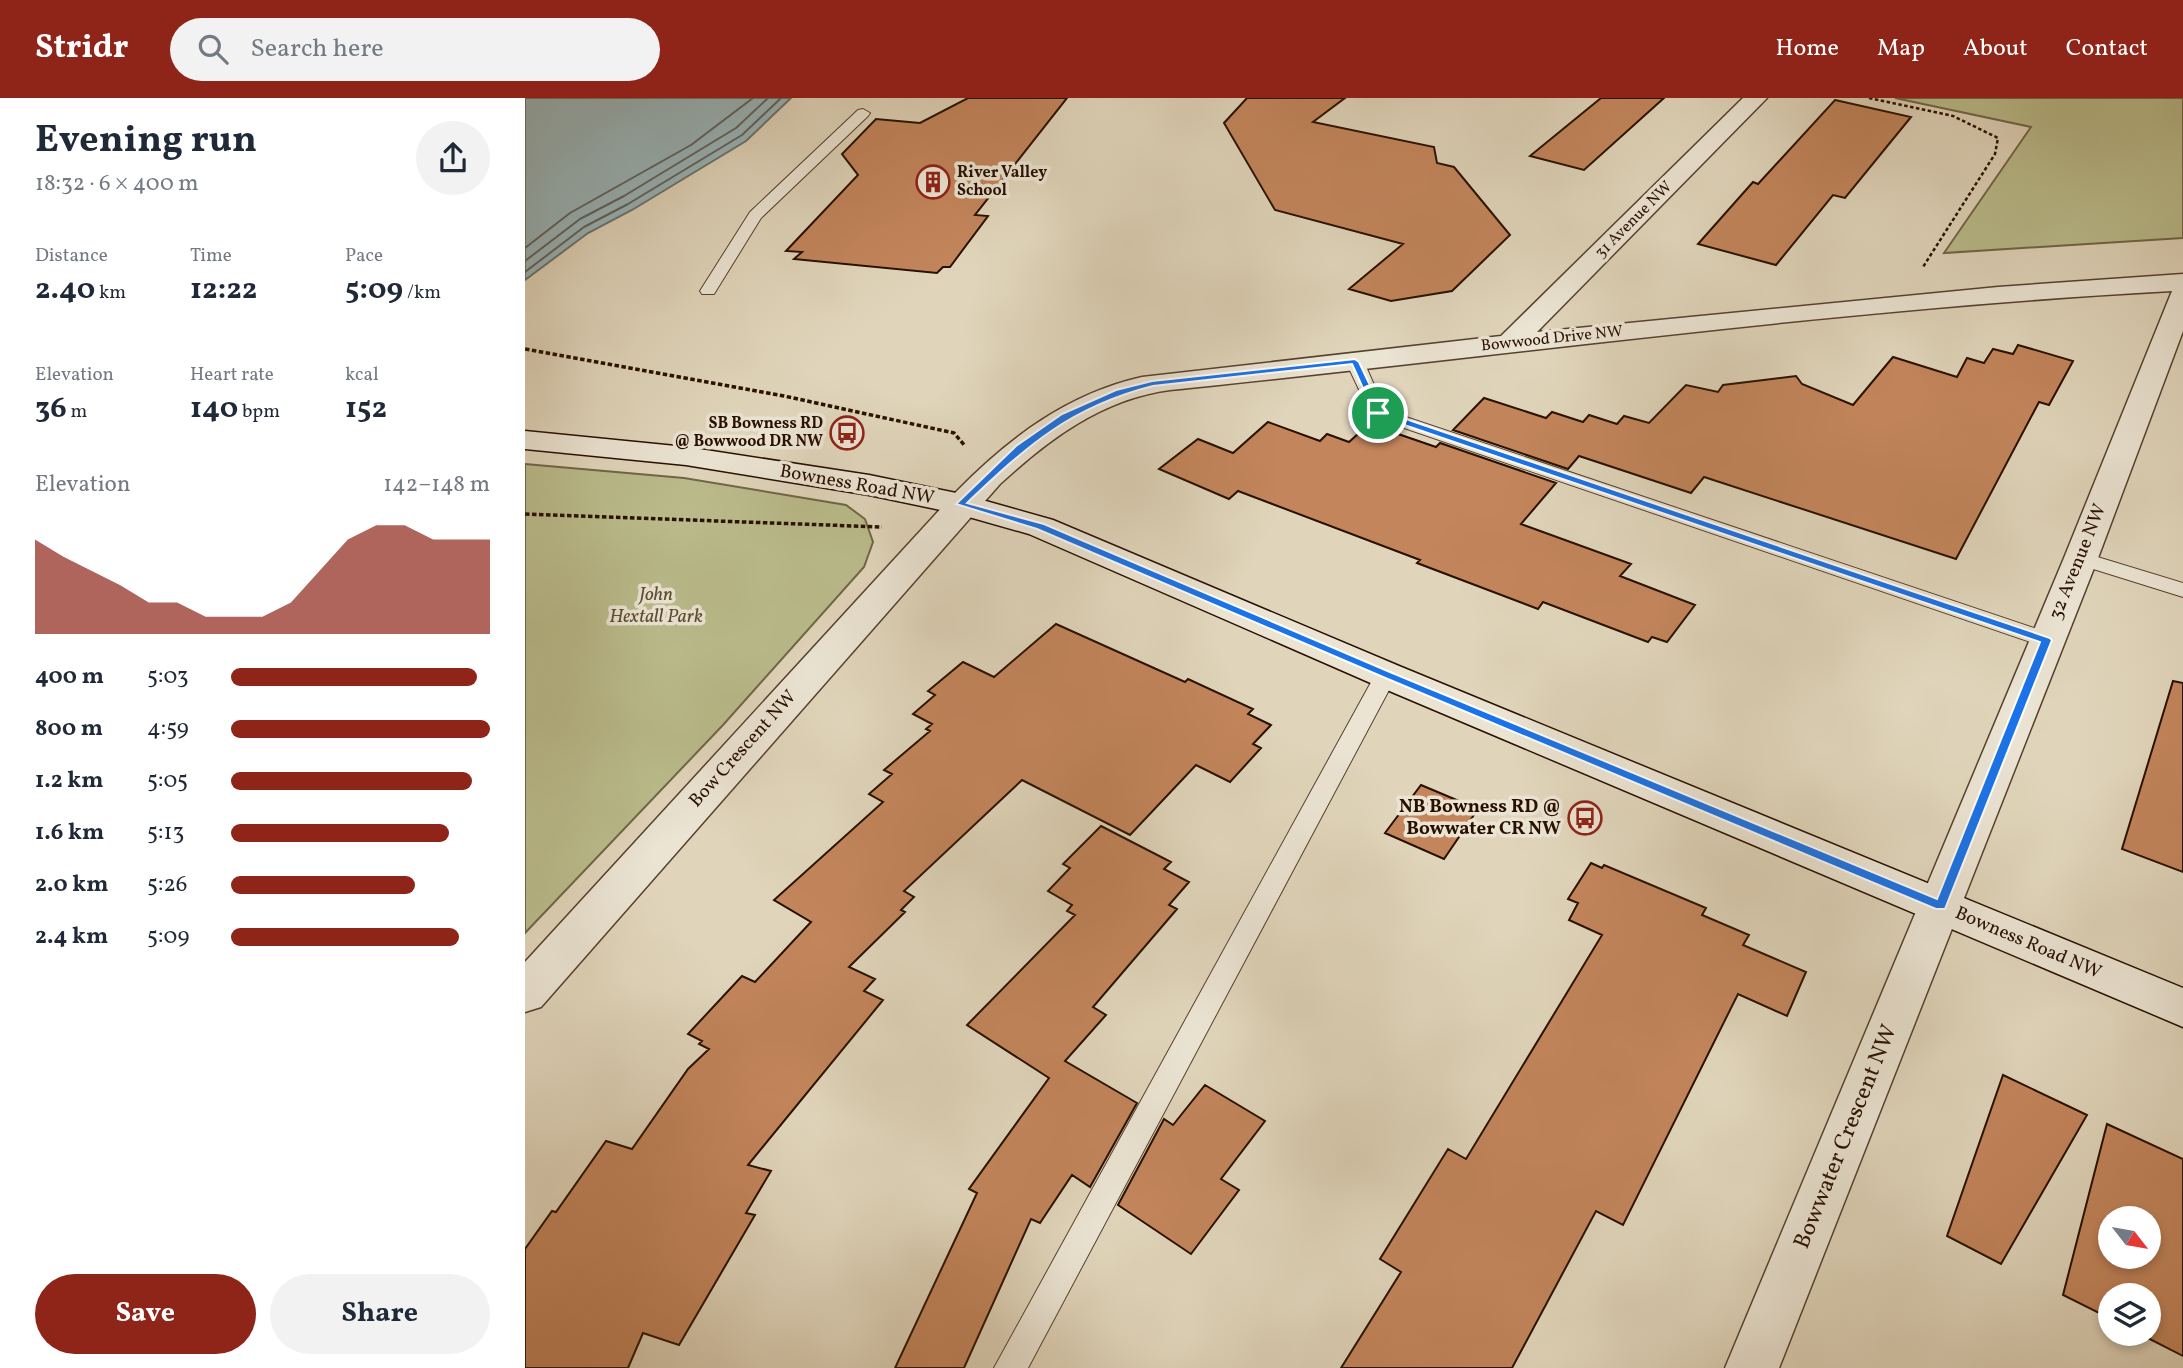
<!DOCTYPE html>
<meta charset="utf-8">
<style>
:root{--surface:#fff;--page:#f2f2f3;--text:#1f2937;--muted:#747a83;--accent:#8f2418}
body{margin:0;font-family:Vollkorn,serif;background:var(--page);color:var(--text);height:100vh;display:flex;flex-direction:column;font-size:26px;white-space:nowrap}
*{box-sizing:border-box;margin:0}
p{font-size:23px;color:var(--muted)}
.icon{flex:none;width:38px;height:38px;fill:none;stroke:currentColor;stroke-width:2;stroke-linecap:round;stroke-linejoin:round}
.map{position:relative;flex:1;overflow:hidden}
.drawer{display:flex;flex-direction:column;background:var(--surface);width:525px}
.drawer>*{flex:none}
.needle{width:46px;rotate:121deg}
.tools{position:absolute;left:1573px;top:1108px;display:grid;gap:14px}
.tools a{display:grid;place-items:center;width:63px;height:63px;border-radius:50%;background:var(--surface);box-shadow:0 4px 10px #0003;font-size:35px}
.pin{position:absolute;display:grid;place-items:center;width:60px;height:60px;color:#fff;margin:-30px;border:4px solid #fff;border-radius:50%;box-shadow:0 2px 7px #0007}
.round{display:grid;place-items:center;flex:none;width:74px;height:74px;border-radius:37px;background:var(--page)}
.headline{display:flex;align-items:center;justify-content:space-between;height:119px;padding:0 35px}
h1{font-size:38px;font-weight:700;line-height:52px}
.metrics{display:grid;grid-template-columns:repeat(3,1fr);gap:10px;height:119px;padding:7px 35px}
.metrics div{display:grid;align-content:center}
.metrics b{font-size:30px;font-weight:700}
.metrics small{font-size:19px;font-weight:400}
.metrics p{font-size:19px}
.chart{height:196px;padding:14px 35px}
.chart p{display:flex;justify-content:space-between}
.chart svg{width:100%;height:126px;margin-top:7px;fill:var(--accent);opacity:.7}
.action{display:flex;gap:14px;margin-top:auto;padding:14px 35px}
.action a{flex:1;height:80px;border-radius:42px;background:var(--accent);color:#fff;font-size:28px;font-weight:700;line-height:80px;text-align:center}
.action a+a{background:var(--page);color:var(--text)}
ul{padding:0 35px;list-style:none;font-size:23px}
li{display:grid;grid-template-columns:112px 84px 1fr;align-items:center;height:52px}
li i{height:18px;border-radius:9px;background:var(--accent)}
header{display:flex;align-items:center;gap:42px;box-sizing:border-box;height:98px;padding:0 35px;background:var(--accent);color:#fff}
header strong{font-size:33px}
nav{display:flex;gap:38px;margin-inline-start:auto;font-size:24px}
.search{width:490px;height:63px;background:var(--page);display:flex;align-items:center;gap:18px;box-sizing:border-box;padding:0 24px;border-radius:38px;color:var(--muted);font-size:26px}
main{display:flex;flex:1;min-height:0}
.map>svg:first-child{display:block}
</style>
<header>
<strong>Stridr</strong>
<div class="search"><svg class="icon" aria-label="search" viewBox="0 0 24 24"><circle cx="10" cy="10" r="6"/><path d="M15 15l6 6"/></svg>Search here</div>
<nav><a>Home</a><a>Map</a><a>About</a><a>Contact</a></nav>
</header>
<main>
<section class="drawer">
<div class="headline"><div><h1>Evening run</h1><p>18:32 · 6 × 400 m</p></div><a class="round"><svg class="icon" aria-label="share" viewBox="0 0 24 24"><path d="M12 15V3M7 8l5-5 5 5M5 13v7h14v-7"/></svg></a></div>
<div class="metrics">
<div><p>Distance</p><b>2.40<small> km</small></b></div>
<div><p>Time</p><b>12:22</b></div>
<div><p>Pace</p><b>5:09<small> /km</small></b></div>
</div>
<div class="metrics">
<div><p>Elevation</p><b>36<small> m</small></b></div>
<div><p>Heart rate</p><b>140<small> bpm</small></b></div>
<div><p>kcal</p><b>152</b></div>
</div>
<div class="chart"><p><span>Elevation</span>142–148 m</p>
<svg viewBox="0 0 160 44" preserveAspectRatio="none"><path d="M0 44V11L10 17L20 22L30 27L40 33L50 33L60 38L70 38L80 38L90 33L100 22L110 11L120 6L130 6L140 11L150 11L160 11V44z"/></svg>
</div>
<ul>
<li><b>400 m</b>5:03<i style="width:95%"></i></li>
<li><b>800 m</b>4:59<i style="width:100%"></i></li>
<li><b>1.2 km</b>5:05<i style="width:93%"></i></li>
<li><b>1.6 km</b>5:13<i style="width:84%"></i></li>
<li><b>2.0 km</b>5:26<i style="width:71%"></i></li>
<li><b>2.4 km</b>5:09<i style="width:88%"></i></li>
</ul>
<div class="action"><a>Save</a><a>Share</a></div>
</section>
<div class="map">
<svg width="1658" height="1270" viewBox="0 0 1658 1270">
<rect width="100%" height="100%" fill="#e0d5bb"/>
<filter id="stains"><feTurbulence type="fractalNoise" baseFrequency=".00286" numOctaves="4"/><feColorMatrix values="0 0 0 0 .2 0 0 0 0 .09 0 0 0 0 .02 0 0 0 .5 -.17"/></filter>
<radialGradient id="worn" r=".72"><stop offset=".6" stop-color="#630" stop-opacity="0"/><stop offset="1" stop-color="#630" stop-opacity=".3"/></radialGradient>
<path fill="#babb8b" stroke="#716646" stroke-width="2" d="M1370 0H1658V140L1419 155 1506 29Z
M0 366 159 380 321 407 340 421 348 444 339 469 198 627 0 835Z"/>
<path fill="#99b6bb" stroke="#6c7470" stroke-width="2" d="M0 0H266L221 43 107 112 63 135 0 182Z"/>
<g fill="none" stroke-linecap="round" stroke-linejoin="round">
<path stroke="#60635e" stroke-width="2" d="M0 150 45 115 166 47 228 0
M0 163 55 121 99 98 211 30 243 0
M0 174 59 129 103 106 217 37 256 0"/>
</g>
<path fill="#c3855c" stroke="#281000" stroke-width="2" fill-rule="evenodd" d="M443 0H542L450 117 463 118 425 169H418L412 175 269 161 277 154 261 153 333 77 317 56 351 21 395 25Z
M722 0H820L788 24 909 49 912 65 929 69 985 137 927 193 866 203 824 191 878 146 750 112 699 25Z
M1076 0H1139L1059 72 1005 58Z
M1310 2 1386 19 1320 100 1308 97 1251 167 1173 146 1228 84 1233 86Z
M1493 247 1548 263 1524 307 1514 304 1431 461 1179 379 1166 395 1054 358 1043 371 928 332 959 300 1021 320 1027 314 1058 324 1064 317 1092 326 1099 318 1124 325 1161 287 1193 294 1198 287 1271 278 1277 286 1328 307 1368 259 1432 279 1442 260 1459 265 1468 251 1488 256Z
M743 324 795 343 802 336 824 344 844 326 911 349 915 345 1031 385 996 426 1106 466 1095 478 1170 507 1142 544 1127 539 1123 544 1018 504 1013 511 892 465 895 462 713 393 704 401 634 371 673 341 708 355Z
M531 526 660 584 663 581 728 611 723 616 746 627 728 646 736 650 705 684 671 667 605 737 497 682 379 793 389 799 376 812 380 814 324 869 350 881 339 893 358 902 223 1067 246 1073 221 1115 230 1117 154 1247 118 1235 103 1270H0V1151L27 1113 31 1114 81 1043 107 1051 163 971 184 951 174 946 177 943 163 936 217 878 230 884 286 824 249 802 358 704 344 696 367 676 359 672 405 633 401 631 407 626 388 616 410 597 403 593 438 564 469 579Z
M1648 583 1658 585V774L1597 751Z
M896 687 953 711 919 761 860 735Z
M576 728 646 764 639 771 664 784 644 807 652 811 568 909 581 917 540 963 612 1005 565 1089 547 1077 515 1125 506 1121 439 1270H370L452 1095 444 1091 524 980 442 927 550 817 542 813 547 807 523 793 545 770 538 766Z
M1066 765 1077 770 1079 767 1181 810 1177 817 1224 837 1218 847 1281 874 1262 918 1213 896 1098 1127 1071 1113 987 1270H816L876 1174 855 1161 923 1051 941 1061 1077 837 1044 822 1053 805 1043 801Z
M1478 977 1562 1017 1476 1166 1422 1138Z
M680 987 740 1023 696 1081 714 1092 666 1156 593 1107 639 1021 648 1027Z
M1582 1026 1658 1061V1258L1615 1236H1624V1197H1586V1221L1538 1197ZM1586 1120H1624V1158H1586Z"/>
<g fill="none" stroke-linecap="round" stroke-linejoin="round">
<defs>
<path id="lane" d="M338 11 345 15 343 18 236 120 189 196H177L175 193 225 114 333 12Z
M830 259 839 264 860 312 1530 537 1533 542 1530 547 1522 549 1514 547 847 319 821 264Z
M1556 454 1658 485V499L1549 465 1546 460 1549 455Z
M861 569 869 572 872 577 503 1270H469L850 577 853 572Z"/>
<path id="street" d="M1218 0H1242L1012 234 1473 189 1658 176V233L1573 460 1254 1270H1200L1539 460 1647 193C1312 211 979 258 645 292 577 301 524 341 475 386L16 909 0 914V864L431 394C484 340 542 296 617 279L976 238Z"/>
<path id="secondary" d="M0 333 161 349 344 377 436 396 528 422 874 568 1658 890V929L848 586 504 436 430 415 344 397 161 367 0 351Z"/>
</defs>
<use href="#lane" stroke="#56412f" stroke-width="2"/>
<use href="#street" stroke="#56412f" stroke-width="3"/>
<use href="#secondary" stroke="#281000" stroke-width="3"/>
<path stroke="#281000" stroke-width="2.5" stroke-dasharray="3.5 2.5" stroke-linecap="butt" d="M1344 0 1428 18 1473 40 1470 56 1398 169"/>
<path stroke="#281000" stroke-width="3.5" stroke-dasharray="4.5 2.5" stroke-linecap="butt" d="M0 251 259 298 429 335 440 348
M0 416 357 429"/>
<use href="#lane" fill="#ebe4d3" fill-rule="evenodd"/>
<use href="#street" fill="#ebe4d3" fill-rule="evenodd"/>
<use href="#secondary" fill="#ebe4d3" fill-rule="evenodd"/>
</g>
<path fill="#1a73e8" stroke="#fff" stroke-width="2" fill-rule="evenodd" d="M830 261 834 264 857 313 1525 540 1527 542 1420 811H1411L858 579 512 431 431 406 491 348 537 316 591 292 627 283ZM827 266 850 317 1515 544 1412 801 865 574 519 426 442 405C502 348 545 309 628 288Z"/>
<defs>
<symbol id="building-ring" viewBox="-11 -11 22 22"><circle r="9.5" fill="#ebe4d3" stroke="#8f2418" stroke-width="1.5"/><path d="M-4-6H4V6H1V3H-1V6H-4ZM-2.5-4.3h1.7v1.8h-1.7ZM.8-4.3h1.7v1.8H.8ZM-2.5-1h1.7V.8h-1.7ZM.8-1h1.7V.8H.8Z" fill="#8f2418"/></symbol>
<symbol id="bus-ring" viewBox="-11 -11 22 22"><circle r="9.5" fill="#ebe4d3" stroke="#8f2418" stroke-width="1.5"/><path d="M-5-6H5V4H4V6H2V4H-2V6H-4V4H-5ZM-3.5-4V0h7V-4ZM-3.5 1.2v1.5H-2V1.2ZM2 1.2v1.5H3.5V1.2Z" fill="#8f2418"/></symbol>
</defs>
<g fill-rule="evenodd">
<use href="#building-ring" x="389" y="65" width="38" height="38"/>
<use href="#bus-ring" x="303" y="316" width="38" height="38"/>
<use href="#bus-ring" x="1041" y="701" width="38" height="38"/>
</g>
<g text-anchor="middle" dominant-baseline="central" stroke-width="7" stroke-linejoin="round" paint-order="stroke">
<g font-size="16" font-weight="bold" fill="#281000" stroke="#ebe4d3" text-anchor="start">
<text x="432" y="75">River Valley<tspan x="432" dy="18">School</tspan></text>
<text x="298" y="326" text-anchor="end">SB Bowness RD<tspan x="298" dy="18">@ Bowwood DR NW</tspan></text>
</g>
<g font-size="16" fill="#281000" stroke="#ebe4d3">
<text transform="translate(1109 122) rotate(-45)">31 Avenue NW</text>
<text transform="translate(1027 241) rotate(-6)">Bowwood Drive NW</text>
</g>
<g font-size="19" fill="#281000" stroke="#ebe4d3">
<text transform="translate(332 387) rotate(10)">Bowness Road NW</text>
<text transform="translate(1553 464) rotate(-68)">32 Avenue NW</text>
<text transform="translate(218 651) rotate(-48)">Bow Crescent NW</text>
<text transform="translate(1503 845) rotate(23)">Bowness Road NW</text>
</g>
<g font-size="19" font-style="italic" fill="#5b4c31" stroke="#ebe4d3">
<text x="131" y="497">John<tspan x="131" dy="22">Hextall Park</tspan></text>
</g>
<g font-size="19" font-weight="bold" fill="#281000" stroke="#ebe4d3" text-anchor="end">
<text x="1036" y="709">NB Bowness RD @<tspan x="1036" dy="22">Bowwater CR NW</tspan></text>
</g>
<g font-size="23" fill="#281000" stroke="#ebe4d3">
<text transform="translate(1321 1039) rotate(-68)">Bowwater Crescent NW</text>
</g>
</g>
<rect width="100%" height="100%" filter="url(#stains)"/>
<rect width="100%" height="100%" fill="url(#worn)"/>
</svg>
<div class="tools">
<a><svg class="needle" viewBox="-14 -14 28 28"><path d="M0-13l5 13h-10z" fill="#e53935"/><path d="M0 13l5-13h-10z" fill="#747a83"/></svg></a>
<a><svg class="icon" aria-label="layers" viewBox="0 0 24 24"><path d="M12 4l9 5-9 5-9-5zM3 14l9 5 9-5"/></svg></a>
</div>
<div class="pin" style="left:853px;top:315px;background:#1e9e55"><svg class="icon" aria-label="arrive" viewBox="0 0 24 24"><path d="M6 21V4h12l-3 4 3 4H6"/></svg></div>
</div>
</main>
